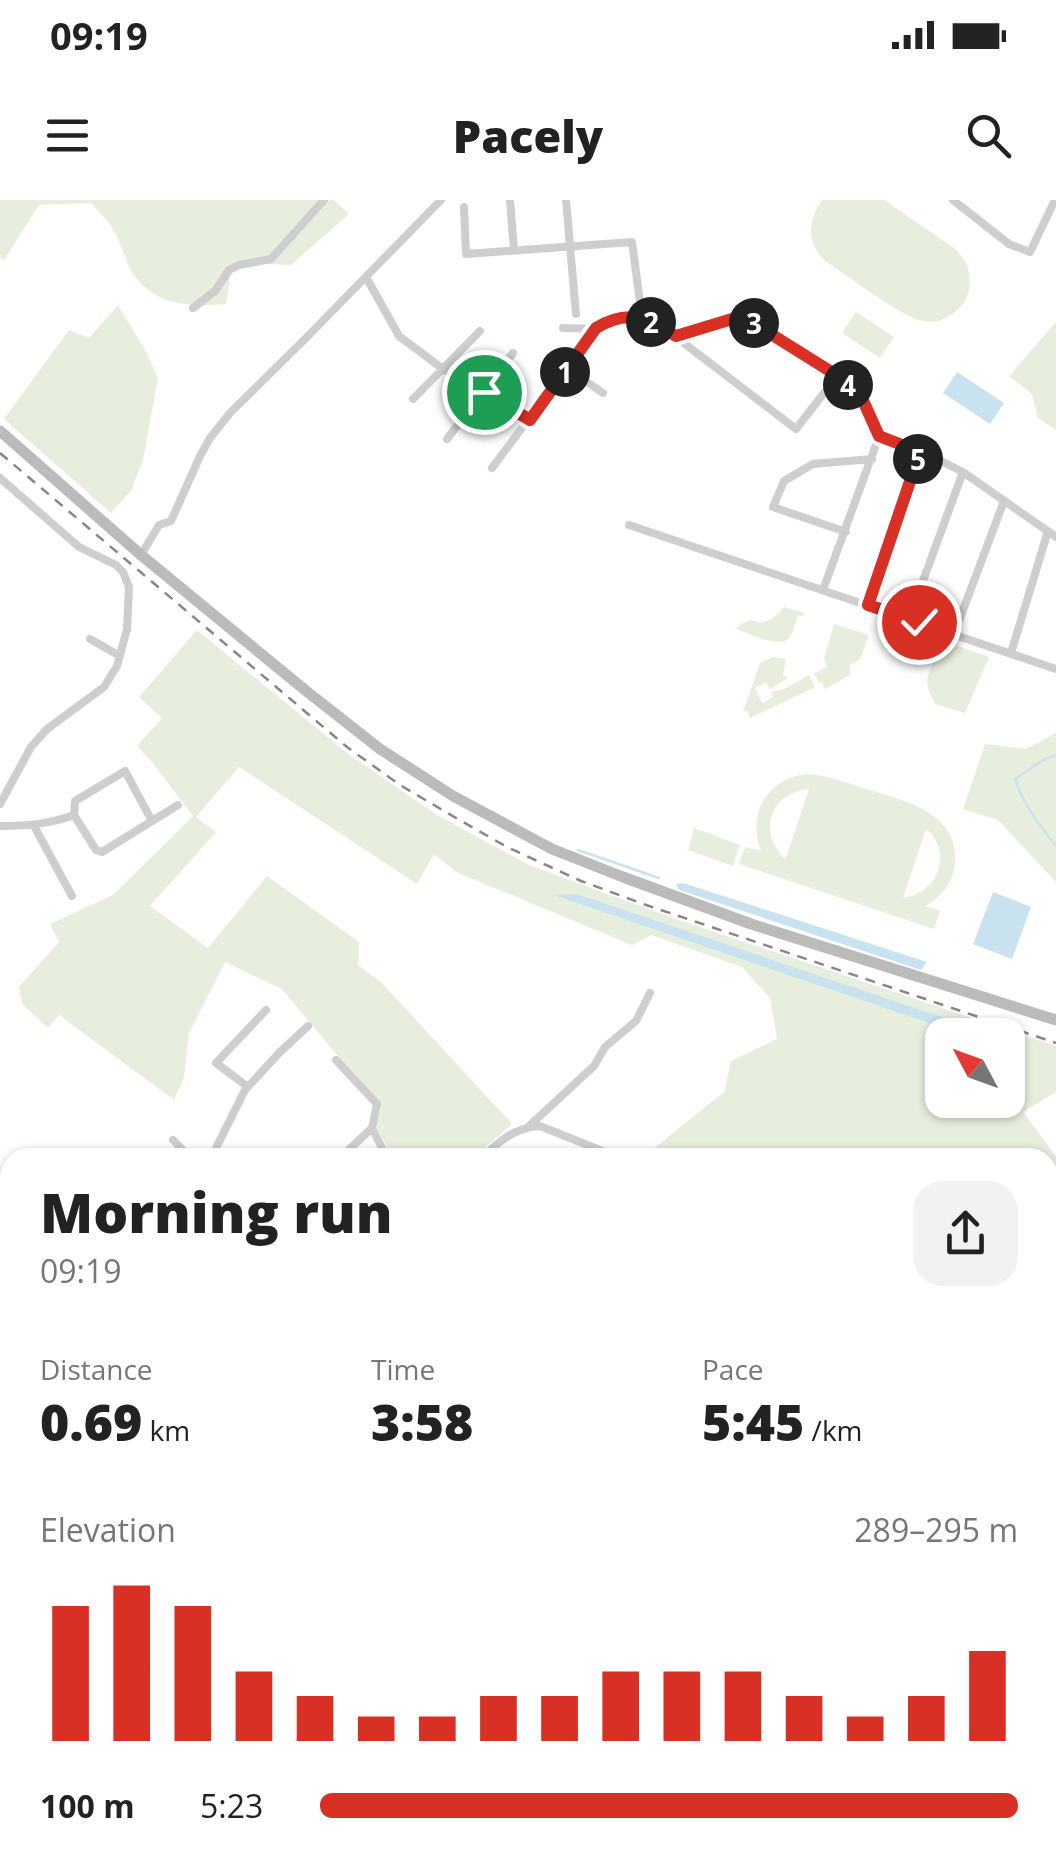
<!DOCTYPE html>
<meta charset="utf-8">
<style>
:root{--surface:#fff;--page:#f2f2f2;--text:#222;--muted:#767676;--accent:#d93025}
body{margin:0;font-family:"Open Sans",sans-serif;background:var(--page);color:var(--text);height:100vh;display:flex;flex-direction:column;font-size:38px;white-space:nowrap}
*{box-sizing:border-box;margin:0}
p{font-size:32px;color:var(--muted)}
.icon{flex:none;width:55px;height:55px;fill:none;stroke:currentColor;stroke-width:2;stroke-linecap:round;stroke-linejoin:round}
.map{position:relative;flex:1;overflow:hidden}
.details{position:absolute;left:0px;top:948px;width:1058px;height:718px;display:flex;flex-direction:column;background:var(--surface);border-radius:30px 30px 0 0;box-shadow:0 2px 8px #0004}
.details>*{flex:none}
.needle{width:65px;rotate:311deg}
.controls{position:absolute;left:925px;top:818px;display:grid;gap:20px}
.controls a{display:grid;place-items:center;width:100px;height:100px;border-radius:20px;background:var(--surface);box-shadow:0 2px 8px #0004;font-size:50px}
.pin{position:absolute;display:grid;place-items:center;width:85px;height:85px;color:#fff;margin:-42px;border:5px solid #fff;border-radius:50%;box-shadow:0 2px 10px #0007}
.km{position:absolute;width:50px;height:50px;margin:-25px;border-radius:50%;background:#222;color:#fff;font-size:28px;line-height:50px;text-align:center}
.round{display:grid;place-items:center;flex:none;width:105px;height:105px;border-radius:30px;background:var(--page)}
.summary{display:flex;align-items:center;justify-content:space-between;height:170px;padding:0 40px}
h1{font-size:55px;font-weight:800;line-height:75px}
.figures{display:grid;grid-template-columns:repeat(3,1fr);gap:15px;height:170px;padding:10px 40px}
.figures div{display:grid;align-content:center}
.figures b{font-size:50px;font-weight:800}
.figures small{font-size:28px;font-weight:400}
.figures p{font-size:28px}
.chart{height:280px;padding:20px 40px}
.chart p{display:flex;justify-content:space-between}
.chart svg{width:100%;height:180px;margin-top:10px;stroke:var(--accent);stroke-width:6}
ul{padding:0 40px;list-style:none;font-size:32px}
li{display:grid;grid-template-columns:160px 120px 1fr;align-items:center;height:75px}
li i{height:25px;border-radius:12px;background:var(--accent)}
.status{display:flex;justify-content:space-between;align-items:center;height:70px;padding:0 50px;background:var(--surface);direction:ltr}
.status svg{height:28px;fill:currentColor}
header{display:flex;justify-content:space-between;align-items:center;height:130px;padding:0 40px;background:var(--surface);font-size:45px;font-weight:800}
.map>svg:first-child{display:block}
</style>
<div class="status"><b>09:19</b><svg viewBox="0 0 49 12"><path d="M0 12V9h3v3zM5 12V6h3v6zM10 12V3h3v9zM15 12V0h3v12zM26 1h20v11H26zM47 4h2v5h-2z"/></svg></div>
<header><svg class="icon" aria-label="menu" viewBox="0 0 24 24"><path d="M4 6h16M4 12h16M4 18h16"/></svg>Pacely<svg class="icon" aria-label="search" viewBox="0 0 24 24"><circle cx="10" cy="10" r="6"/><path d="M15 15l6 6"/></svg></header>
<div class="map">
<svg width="1056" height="1663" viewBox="0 0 1056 1663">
<rect width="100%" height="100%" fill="#fff"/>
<path fill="#e8eede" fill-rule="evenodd" d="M0 0H334L349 14 291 65 265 64 231 71 226 104C192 108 152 105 132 72 124 58 121 41 112 28 107 19 98 11 91 3L39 5 4 60 0 57Z
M822 0H884L954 48C967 60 972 72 969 90 967 100 961 108 952 114 943 121 933 123 923 121 901 117 845 74 824 60 806 42 808 20 822 0Z
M118 105 144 148 158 178 143 260 131 291 111 313 4 219 69 130 89 138Z
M856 112 894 137 880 158 842 133Z
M1055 123 1056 124V230L1038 218 1032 194 1009 176Z
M784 407 804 413 803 416H798C795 422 793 436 787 440 777 447 747 433 736 429L741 424 751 420C766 426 775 418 784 407Z
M834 424 869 435 860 459 850 465V475L825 489 822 482 819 483 814 473 827 467 824 459Z
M197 430 347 553 437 615 529 665 676 719 1056 846V892L1023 912 1056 956V1051L1048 1054V958L643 957 724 892 731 861 777 839 770 798 742 767 651 735 632 745 456 672 434 654 417 684 239 567 196 617 216 632 150 706 208 748 267 676 359 742 358 765 381 782 512 924 474 957H392L376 926 381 908 282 789 225 762 189 833 184 877 174 900 59 815 48 828 22 804 19 787 59 742 50 724 113 695 193 616 152 562 137 546 162 518 139 497ZM942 835H1008V900H942Z
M949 443 989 457 965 513 935 504C923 480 926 480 936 456H941Z
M772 457 786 459 783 475 788 478 770 489 766 482 755 488 762 503 773 497 771 492 784 489 809 475 815 487 750 518 747 510 743 512 760 463Z
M1056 533V682L998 620 963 609 985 544 1026 549Z
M805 574C826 574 846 583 866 589 903 600 959 612 955 662 954 682 942 696 926 706L940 711 934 729 739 664 745 647 761 651C747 615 766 580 805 574ZM809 589 786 658 785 659C757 631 770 593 809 589ZM926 629C954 653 938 693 903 698Z
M694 628 740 645 733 666 688 650Z"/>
<path fill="#c9e2ef" d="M957 172 1004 203 990 224 943 193Z
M683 683 927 762 921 770 679 690 676 684Z
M993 692 1031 707 1012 759 973 744Z
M577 694 995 835H964L554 695Z"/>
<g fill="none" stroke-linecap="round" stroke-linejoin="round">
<path stroke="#c9e2ef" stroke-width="2.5" d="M1056 555 1043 560 1015 579C1023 604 1040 626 1056 646
M578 650 659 678
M0 1256 10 1255
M236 1663 282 1658 299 1663"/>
<path stroke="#cecece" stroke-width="8" d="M510 0 514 50
M566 0 576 114
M953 0 1009 44 1030 52 1055 0
M464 7 466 54 632 42 642 117
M366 77 399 136 443 169 530 220
M193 108 215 91 229 70 239 65 271 59 324 0
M563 128 596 129
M676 137 796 229 838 175
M568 169 603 193
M413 199 480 131
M447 239 513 153
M492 268 596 129C630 108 645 119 676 137L742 115 838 175 861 196 879 236 921 251 963 272 1056 337
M0 278 79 347 116 365 123 372 129 387 127 429 117 466 104 487 47 529 31 547 0 604
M629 325 1056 469
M846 332 773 307 784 281 813 264 872 259
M141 355 159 325 171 321 200 256 210 238 230 213 306 138 441 0
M823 390 879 236
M868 405 921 251
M909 419 963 272
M954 434 1004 301
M90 439 120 456
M1011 453 1048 331
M152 621 125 571 75 601 74 615 96 650 102 652 178 605
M0 626C27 626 49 624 74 615
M34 626 72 696
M336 860 377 904 372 928 387 958
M248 887 216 863 266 810
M527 928 594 866 605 847 636 821 650 793
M173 940 191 958
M211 958 245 890 280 852 308 826
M340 958 372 928
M482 958C499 941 516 927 540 926L620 958
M0 988 10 976
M0 1036 10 1044
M0 1103 10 1092
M0 1221 10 1227
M0 1233 10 1230
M1048 1285 1056 1279
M0 1423 10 1416
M0 1480 10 1486
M0 1505 10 1488
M0 1629 10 1636
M38 1655 50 1663
M310 1655 327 1663
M594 1655 607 1663
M724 1655 736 1663
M80 1663 83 1655
M140 1663 146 1655
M216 1663 223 1655
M365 1663 369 1655
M482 1663 487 1655
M550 1663 555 1655
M763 1663 768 1655
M842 1663 847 1655"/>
<path stroke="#bbb" stroke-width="11" d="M0 231 141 355 305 490 380 549 453 596 552 649 623 677 751 724 1056 820
M1048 1352 1056 1329
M1048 1399 1056 1375
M904 1663 908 1655
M921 1663 926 1655"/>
<path stroke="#868686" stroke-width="2.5" stroke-dasharray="10 8" stroke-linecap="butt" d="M0 253 347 547 400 585 456 618 507 647 581 681 649 706 1056 843"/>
</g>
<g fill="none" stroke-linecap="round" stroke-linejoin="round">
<defs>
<path id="route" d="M484 192 530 220 596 128C630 108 645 119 676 136L742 116 838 176 861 196 879 236 920 252 868 405 919 422"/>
</defs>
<use href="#route" stroke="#fff" stroke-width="20"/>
<use href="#route" stroke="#d93025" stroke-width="12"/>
</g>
</svg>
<div class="controls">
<a><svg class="needle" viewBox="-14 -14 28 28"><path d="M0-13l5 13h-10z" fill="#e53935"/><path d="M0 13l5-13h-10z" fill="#767676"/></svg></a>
</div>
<div class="pin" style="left:484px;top:192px;background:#1e9e55"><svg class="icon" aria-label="arrive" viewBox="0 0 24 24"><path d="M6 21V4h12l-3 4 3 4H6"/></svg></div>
<div class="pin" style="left:919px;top:422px;background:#d93025"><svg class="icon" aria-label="check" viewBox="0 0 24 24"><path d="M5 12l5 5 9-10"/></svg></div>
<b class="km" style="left:565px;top:172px">1</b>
<b class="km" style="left:651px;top:122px">2</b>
<b class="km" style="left:754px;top:123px">3</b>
<b class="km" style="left:848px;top:185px">4</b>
<b class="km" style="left:918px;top:259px">5</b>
<section class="details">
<div class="summary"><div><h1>Morning run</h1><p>09:19</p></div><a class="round"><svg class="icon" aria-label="share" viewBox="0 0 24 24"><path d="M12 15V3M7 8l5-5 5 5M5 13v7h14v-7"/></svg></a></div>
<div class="figures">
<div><p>Distance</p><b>0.69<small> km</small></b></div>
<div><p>Time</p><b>3:58</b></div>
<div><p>Pace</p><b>5:45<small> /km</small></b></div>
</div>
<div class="chart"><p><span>Elevation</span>289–295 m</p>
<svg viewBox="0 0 160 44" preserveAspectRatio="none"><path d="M5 44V11M15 44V6M25 44V11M35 44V27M45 44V33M55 44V38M65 44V38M75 44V33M85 44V33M95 44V27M105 44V27M115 44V27M125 44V33M135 44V38M145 44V33M155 44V22"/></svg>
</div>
<ul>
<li><b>100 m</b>5:23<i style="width:100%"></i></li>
</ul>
</section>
</div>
